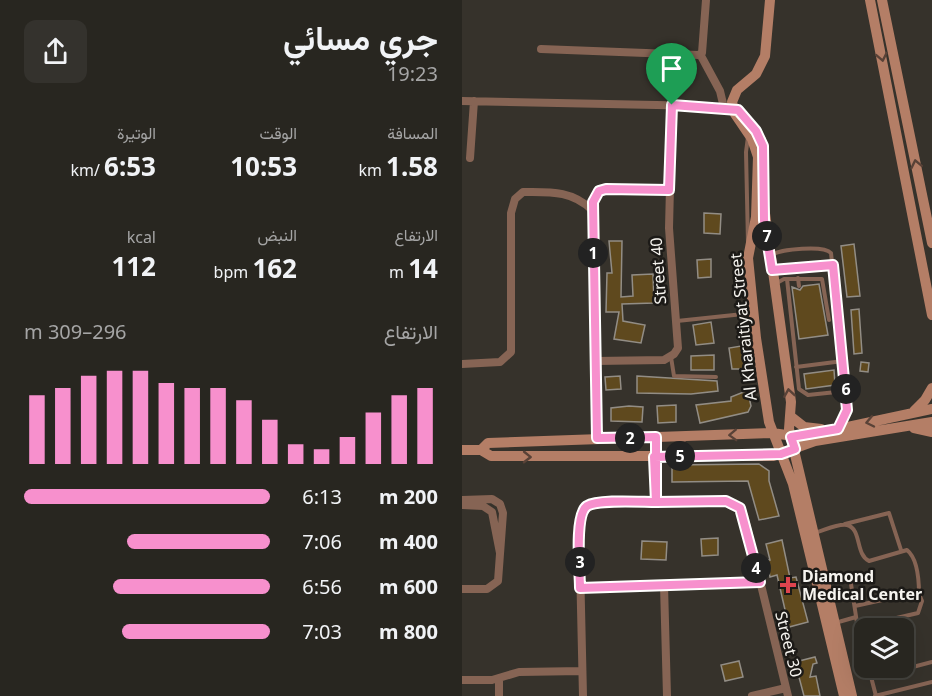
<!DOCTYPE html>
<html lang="ar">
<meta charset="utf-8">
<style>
:root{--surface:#282620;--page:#34322d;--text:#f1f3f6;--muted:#a5a5a5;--line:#44433e;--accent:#f790cd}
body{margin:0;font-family:"Noto Sans",Vazirmatn,sans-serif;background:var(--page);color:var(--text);direction:rtl;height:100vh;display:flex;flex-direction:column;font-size:22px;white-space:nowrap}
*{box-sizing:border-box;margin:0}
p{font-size:20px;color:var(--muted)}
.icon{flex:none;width:33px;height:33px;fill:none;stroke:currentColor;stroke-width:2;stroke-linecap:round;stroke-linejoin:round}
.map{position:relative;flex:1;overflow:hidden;direction:ltr}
.sheet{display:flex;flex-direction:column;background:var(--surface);width:462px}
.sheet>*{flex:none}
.tools{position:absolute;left:392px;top:618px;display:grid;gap:12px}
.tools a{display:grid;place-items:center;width:60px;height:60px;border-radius:12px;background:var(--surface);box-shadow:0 6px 24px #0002,0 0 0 2px var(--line);font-size:30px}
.pin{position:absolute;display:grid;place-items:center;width:51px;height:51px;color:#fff;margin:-62px -26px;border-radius:50% 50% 50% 0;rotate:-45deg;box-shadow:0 0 6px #0007}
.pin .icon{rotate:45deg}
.km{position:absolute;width:30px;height:30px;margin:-15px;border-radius:50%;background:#222;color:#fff;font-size:16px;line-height:30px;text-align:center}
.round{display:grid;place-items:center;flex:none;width:63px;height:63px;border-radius:12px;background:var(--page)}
.overview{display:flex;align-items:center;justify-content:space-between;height:102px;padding:0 24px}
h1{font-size:33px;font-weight:700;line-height:45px}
.stats{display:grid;grid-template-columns:repeat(3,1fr);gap:9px;height:102px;padding:6px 24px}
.stats div{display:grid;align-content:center}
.stats b{font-size:26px;font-weight:700}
.stats small{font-size:16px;font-weight:400}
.stats p{font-size:16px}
.chart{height:168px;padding:12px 24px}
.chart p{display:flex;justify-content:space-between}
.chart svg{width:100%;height:108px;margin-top:6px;stroke:var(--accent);stroke-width:6}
ul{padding:0 24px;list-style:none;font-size:20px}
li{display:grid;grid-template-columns:96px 72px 1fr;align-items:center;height:45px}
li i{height:15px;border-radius:8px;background:var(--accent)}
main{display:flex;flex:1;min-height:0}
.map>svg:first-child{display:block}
</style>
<main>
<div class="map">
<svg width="470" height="696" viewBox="0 0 470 696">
<rect width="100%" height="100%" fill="#36322b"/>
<path fill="#5f491e" stroke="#928d85" stroke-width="1.5" d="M242 213 259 214 258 234 242 233Z
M147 241H160L159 297 171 296 170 275 191 274 192 303 160 304 161 321 183 325 179 343 152 339 157 312H144L145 273H150Z
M392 244 398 296 385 297 379 246Z
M249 259V277L236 278 235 260Z
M357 284 366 335 337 339 330 287 338 290 341 286Z
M397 309 400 353 392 354 389 310Z
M249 322 252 343 234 345 231 325Z
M285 345 286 357 281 358 283 369H270L267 348Z
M252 355V370H229V356Z
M399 362 407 363 406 372 398 371Z
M372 370 373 385 344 389 342 374Z
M158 376 159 389 144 390 143 377Z
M175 376 255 381 256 391 229 394 175 393Z
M289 389 291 397H287L289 406 286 412 238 423 234 405 269 401V397Z
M214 405V422L196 423 195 406Z
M167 406 181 407 180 422 149 421V408Z
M297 464 307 471V481L317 516 297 520 286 481 210 482V465Z
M256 538V555L240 556 239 539Z
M320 540 328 578 334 577 346 622 327 627 315 575 308 577 305 560H308L304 544Z
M180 541 205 542 204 560 179 559Z
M353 657 355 663 351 664 348 677 354 676 358 696H342L333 662Z
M277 661 281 677 263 681 259 665Z"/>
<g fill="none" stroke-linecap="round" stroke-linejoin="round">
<path stroke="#866454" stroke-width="4" d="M286 243 284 152 286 137
M309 255C319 249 362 245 369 253L384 391 385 410 379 426
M312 270 371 265
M336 278 337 286
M325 279 337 389 346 395 384 391
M313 284 322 279H360L367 320
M215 321 291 313
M209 357 212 376 254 377
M334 367 381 361
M221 437 223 454
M383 524 427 513 439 550
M352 533C361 531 376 523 385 525 400 529 393 554 407 561L445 550C456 559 457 580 457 594
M389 584 398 642
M393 606 452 593 457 594 460 601 456 613 396 627
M373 623 394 617
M407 669 414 696
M409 678 470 662
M413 696 470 682"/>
<path stroke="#866454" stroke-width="8" d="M79 49 236 55 240 53 244 0
M238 54 258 91 262 108
M0 101 244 106 274 110
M8 158 12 101
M134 361 202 360 212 354 216 348 207 228 210 105
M0 364 38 362 49 352V213L53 199 61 192C87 192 110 190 130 210
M193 437 194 502
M135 438 131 202 137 191 143 189 207 190
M0 500 30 499 38 504 41 513 36 581 25 589H0
M0 505 21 506 30 512 38 553
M202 585 205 696
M119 588 298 582
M0 680H30L57 672 120 671
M37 696V678
M121 696 117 520 121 509 135 503 260 500 272 503 282 515 326 696
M290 696 324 688"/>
<path stroke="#b47e66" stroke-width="10" d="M308 0 303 56 294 74 275 90 270 102 273 114 290 139 296 157 294 217 286 258 294 338 307 422 331 484 382 696
M408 0 470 315
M420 0 470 243
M287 123 299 140 302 159
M301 199 329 402 327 429 390 696
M470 409 339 437 310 433 26 443 19 450 29 456H311L353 441 470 422
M452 411 463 400 470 388
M328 416 342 427 359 429
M452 428 470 432
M0 450H19"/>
</g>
<defs><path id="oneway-chevron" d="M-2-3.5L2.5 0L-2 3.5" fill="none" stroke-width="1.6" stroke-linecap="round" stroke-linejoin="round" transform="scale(1.5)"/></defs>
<g stroke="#594237">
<use href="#oneway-chevron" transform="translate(420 57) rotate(79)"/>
<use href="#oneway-chevron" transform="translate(454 164) rotate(-102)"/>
<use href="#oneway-chevron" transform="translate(327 393) rotate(-99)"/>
<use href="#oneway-chevron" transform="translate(408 422) rotate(168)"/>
<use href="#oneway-chevron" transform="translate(271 435) rotate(178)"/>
<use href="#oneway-chevron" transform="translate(65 457) rotate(1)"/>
</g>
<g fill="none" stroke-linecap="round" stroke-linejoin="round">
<defs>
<path id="route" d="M210 105 207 190 144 189 137 191 131 202 135 438 194 437V502C179 502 136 499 125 506 112 515 118 572 118 588L298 582 278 508 264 501 194 502 192 457 319 454 333 449 329 437 376 429 385 410 371 265 310 270 302 220 301 146 294 131 276 110 210 105"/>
</defs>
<use href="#route" stroke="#fff" stroke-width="12"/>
<use href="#route" stroke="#f790cd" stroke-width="8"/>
</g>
<path fill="#e0444e" stroke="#1c1a17" stroke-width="2" d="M323 576h6v6h6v6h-6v6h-6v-6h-6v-6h6z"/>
<g text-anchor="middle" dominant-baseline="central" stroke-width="5" stroke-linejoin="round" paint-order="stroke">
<g font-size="16" fill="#f6f4ef" stroke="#1c1a17">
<text transform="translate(196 271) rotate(-94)">Street 40</text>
<text transform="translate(281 327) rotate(-96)">Al Kharaitiyat Street</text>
<text transform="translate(327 644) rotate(76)">Street 30</text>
</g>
<g font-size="16" font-weight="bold" fill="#f6f4ef" stroke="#1c1a17" text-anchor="start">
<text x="340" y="576">Diamond<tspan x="340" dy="18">Medical Center</tspan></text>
</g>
</g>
</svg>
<div class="tools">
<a><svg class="icon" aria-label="layers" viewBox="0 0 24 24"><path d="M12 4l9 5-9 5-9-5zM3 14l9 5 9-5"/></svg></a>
</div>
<div class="pin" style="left:210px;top:105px;background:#1e9e55"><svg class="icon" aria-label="arrive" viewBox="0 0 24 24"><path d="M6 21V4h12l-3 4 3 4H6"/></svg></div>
<b class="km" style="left:131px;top:253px">1</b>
<b class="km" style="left:168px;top:438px">2</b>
<b class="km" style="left:118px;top:562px">3</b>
<b class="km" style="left:294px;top:568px">4</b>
<b class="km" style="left:218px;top:456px">5</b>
<b class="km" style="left:384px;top:389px">6</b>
<b class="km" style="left:305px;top:236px">7</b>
</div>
<section class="sheet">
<div class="overview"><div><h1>جري مسائي</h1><p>19:23</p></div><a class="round"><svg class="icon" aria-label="share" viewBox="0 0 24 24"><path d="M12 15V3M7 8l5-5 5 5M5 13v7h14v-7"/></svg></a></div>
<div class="stats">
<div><p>المسافة</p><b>1.58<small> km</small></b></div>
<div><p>الوقت</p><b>10:53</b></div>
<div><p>الوتيرة</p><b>6:53<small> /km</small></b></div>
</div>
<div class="stats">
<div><p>الارتفاع</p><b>14<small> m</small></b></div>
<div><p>النبض</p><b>162<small> bpm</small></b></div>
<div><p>kcal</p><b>112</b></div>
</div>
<div class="chart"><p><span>الارتفاع</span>296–309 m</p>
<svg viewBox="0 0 160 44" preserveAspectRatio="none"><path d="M5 44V16M15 44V13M25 44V8M35 44V6M45 44V6M55 44V11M65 44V13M75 44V13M85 44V18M95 44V26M105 44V36M115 44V38M125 44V33M135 44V23M145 44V16M155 44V13"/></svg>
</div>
<ul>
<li><b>200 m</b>6:13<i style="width:100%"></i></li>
<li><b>400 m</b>7:06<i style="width:58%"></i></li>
<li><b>600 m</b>6:56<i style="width:64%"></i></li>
<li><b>800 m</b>7:03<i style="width:60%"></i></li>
</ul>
</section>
</main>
